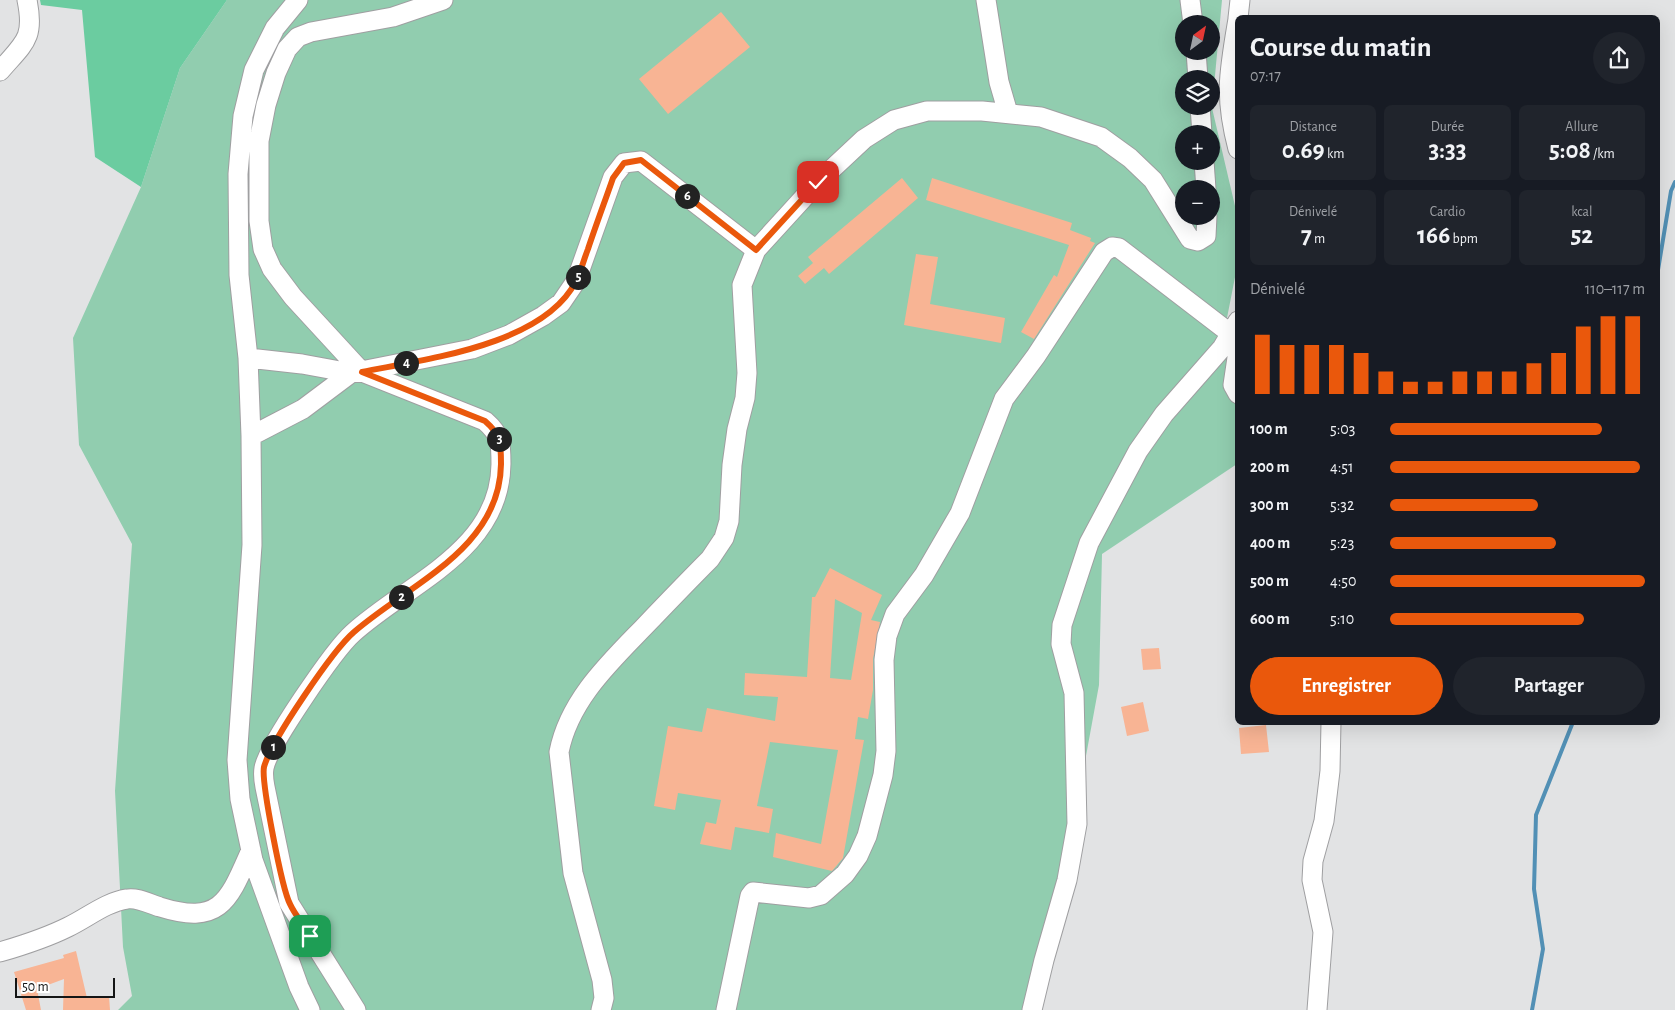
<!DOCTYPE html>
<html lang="fr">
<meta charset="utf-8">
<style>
:root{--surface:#171b24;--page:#20242c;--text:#f1f3f6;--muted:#9ea1a6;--accent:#ea580c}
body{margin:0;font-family:"Alegreya Sans",sans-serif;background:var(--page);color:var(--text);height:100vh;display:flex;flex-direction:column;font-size:19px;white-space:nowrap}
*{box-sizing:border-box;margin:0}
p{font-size:16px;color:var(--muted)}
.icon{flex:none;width:28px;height:28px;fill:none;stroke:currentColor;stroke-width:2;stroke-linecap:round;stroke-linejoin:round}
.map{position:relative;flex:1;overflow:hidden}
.drawer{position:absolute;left:1235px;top:15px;width:425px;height:710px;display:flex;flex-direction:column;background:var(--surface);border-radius:8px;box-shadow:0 5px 20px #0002}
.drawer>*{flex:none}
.needle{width:32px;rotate:33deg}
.controls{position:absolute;left:1175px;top:15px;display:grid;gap:10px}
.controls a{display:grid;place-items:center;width:45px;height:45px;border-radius:50%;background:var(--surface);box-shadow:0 5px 20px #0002;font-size:25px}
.scale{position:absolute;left:15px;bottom:12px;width:100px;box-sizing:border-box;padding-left:5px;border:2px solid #141515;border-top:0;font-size:14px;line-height:18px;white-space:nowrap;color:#141515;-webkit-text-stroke:4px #fff;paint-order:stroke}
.pin{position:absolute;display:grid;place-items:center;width:42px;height:42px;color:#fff;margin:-21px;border-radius:10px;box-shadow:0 2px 8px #0006}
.km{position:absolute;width:25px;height:25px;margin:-12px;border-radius:50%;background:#222;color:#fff;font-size:14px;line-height:25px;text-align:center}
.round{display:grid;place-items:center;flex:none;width:52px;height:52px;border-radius:26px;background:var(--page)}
.overview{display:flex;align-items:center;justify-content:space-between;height:85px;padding:0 15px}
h1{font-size:28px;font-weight:600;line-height:38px}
.metrics{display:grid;grid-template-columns:repeat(3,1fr);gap:8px;height:85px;padding:5px 15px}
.metrics div{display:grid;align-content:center;border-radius:8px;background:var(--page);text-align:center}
.metrics b{font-size:25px;font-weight:600}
.metrics small{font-size:14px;font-weight:400}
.metrics p{font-size:14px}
.chart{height:140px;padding:10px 15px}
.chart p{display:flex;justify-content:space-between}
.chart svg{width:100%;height:90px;margin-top:5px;stroke:var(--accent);stroke-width:6}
.cta{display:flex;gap:10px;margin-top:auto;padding:10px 15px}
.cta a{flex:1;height:58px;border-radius:30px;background:var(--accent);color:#fff;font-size:20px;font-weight:600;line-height:58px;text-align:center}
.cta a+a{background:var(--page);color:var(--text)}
ul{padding:0 15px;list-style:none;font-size:16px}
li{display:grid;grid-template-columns:80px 60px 1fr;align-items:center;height:38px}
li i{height:12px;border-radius:6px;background:var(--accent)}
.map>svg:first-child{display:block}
</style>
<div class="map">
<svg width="1675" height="1010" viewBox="0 0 1675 1010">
<rect width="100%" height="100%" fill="#e2e3e4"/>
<path fill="#91cdaf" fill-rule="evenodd" d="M227 0H1222L1212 108 1235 206 1237 242V267L1226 323 1237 333V464L1102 554 1099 685 1050 952 1028 1010H118L132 996 123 947 115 791 132 544 79 445 73 338 141 187 180 68ZM1184 24H1211V51H1184ZM1184 79H1211V106H1184ZM1184 134H1211V161H1184ZM1184 189H1211V216H1184Z"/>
<path fill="#6bcca0" d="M40 0H227L180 68 141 187 95 157 82 10 41 5Z"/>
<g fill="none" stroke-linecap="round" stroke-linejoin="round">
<path stroke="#5290b5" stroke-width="4" d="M1658 270 1671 191 1675 182
M1532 1010 1543 949 1534 889 1536 815 1573 722"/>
</g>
<path fill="#f8b494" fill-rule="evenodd" d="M721 12 750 47 668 114 639 79Z
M902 178 918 198 829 274 824 268 805 284 798 276 813 263 808 257Z
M932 178 1072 223 1070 230 1091 238 1090 241 1095 243 1034 339 1021 332 1054 275 1057 277 1069 245 926 200Z
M916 254 938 257 930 304 1005 318 1001 343 904 325Z
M830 568 882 595 871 620 880 622 873 659V690L868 719 858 717 855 739 864 740 843 858 832 871 773 857 776 833 821 844 838 750 770 742 757 806 773 809 769 833 735 827 731 850 700 844 706 822 716 824 721 800 678 793 675 810 654 806 668 726 702 732 707 708 775 721 778 697 744 695 745 673 807 677 812 597H815ZM835 599 862 613 851 680 830 678Z
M1159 648 1161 669 1143 670 1141 649Z
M1143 702 1149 731 1127 736 1121 707Z
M1266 725 1269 752 1241 754 1239 728Z
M76 951 87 998 109 996 110 1010H63L64 979 37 989 41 1010H26L14 972 64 958 63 955Z"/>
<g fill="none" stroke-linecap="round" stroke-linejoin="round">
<defs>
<path id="minor" d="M298 0 275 28 254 70 243 116 238 174 239 275 248 358 251 436 252 545 237 760 240 799 253 860 299 987 310 1010
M986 0 999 82 1008 113
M1190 0 1193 24
M1238 18 1240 0
M1238 19C1229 72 1224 96 1238 149
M1196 51 1198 79
M0 71C24 43 35 39 27 0
M1200 106 1202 134
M1204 161 1206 189
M1238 351 1233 385 1238 394
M248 358 302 364 351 373 472 349 509 335 543 316 561 303 576 281 613 177 624 163 641 161 756 250
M251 436 303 409 351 373
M0 952C24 945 46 938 68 927 87 918 106 902 127 899 137 897 150 904 160 907 221 926 229 900 251 850
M356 1010 289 903 265 787C264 782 263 774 264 768 268 746 334 650 353 633 408 583 500 551 501 464 501 443 501 435 485 421L362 372 293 297 272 269 263 249 259 221V141L266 105 276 73 287 49 298 37 311 32 393 17 443 0
M601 1010 604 998 602 980 573 873 559 752C569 701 608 664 643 628 665 605 687 582 710 559L724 538 729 521 732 465 737 429 745 398 747 373 742 285 756 250 818 182 864 139 894 120 927 111H982L1041 117 1101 137 1130 158 1153 180 1190 239 1198 241 1206 236 1207 216
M726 1010 750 896 753 892 809 898 821 895 845 874 858 856 867 836 883 775 886 751 884 660 887 636 895 614 924 575 960 513 1004 399 1036 356 1104 252 1112 247 1119 248 1235 337 1238 341
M1032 1010 1044 960 1067 880 1077 824 1074 693 1061 644 1062 625 1089 543 1138 451 1164 414 1222 348 1238 321
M1317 1010 1323 932 1312 880 1313 861 1324 821 1330 771 1331 722"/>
</defs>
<use href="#minor" stroke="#9f9fa1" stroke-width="21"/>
<use href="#minor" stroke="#fff" stroke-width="19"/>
</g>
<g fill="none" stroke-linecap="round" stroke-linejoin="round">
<defs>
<path id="route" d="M310 936C304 925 295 915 290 904 282 889 261 781 264 767 271 741 333 650 354 632 409 584 500 549 501 464 501 442 501 435 485 421L362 372C426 359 544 345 576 281 581 271 584 259 588 249 596 225 605 201 613 178L624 163 641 160 756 250 818 182"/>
</defs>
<use href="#route" stroke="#fff" stroke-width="10"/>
<use href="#route" stroke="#ea580c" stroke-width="6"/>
</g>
</svg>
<div class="controls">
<a><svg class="needle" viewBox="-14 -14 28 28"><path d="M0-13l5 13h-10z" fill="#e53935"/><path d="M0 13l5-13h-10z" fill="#9ea1a6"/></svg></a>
<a><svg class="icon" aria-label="layers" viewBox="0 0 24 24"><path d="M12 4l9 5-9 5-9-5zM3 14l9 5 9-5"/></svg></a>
<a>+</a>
<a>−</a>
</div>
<div class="scale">50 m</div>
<div class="pin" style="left:310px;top:936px;background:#1e9e55"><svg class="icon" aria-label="arrive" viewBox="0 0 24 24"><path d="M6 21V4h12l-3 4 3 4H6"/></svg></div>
<div class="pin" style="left:818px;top:182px;background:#d93025"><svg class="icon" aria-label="check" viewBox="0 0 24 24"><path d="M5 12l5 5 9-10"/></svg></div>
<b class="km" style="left:273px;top:747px">1</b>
<b class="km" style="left:401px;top:597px">2</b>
<b class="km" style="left:499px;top:439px">3</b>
<b class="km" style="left:406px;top:363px">4</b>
<b class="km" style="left:578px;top:277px">5</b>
<b class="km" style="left:687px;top:196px">6</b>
<section class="drawer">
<div class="overview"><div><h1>Course du matin</h1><p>07:17</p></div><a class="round"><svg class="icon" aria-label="share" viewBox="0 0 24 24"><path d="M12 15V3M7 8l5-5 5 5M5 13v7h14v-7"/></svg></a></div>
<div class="metrics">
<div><p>Distance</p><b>0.69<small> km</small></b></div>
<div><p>Durée</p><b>3:33</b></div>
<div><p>Allure</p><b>5:08<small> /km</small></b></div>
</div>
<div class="metrics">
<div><p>Dénivelé</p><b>7<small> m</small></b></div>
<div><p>Cardio</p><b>166<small> bpm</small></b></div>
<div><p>kcal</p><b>52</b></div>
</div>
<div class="chart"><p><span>Dénivelé</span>110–117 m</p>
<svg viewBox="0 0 160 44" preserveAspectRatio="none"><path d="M5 44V15M15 44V20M25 44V20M35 44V20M45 44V24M55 44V33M65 44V38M75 44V38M85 44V33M95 44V33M105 44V33M115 44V29M125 44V24M135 44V11M145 44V6M155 44V6"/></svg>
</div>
<ul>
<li><b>100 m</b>5:03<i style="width:83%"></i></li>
<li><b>200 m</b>4:51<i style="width:98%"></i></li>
<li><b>300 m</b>5:32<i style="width:58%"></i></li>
<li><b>400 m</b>5:23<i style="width:65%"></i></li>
<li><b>500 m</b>4:50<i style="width:100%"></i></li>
<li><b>600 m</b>5:10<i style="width:76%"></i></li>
</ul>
<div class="cta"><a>Enregistrer</a><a>Partager</a></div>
</section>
</div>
